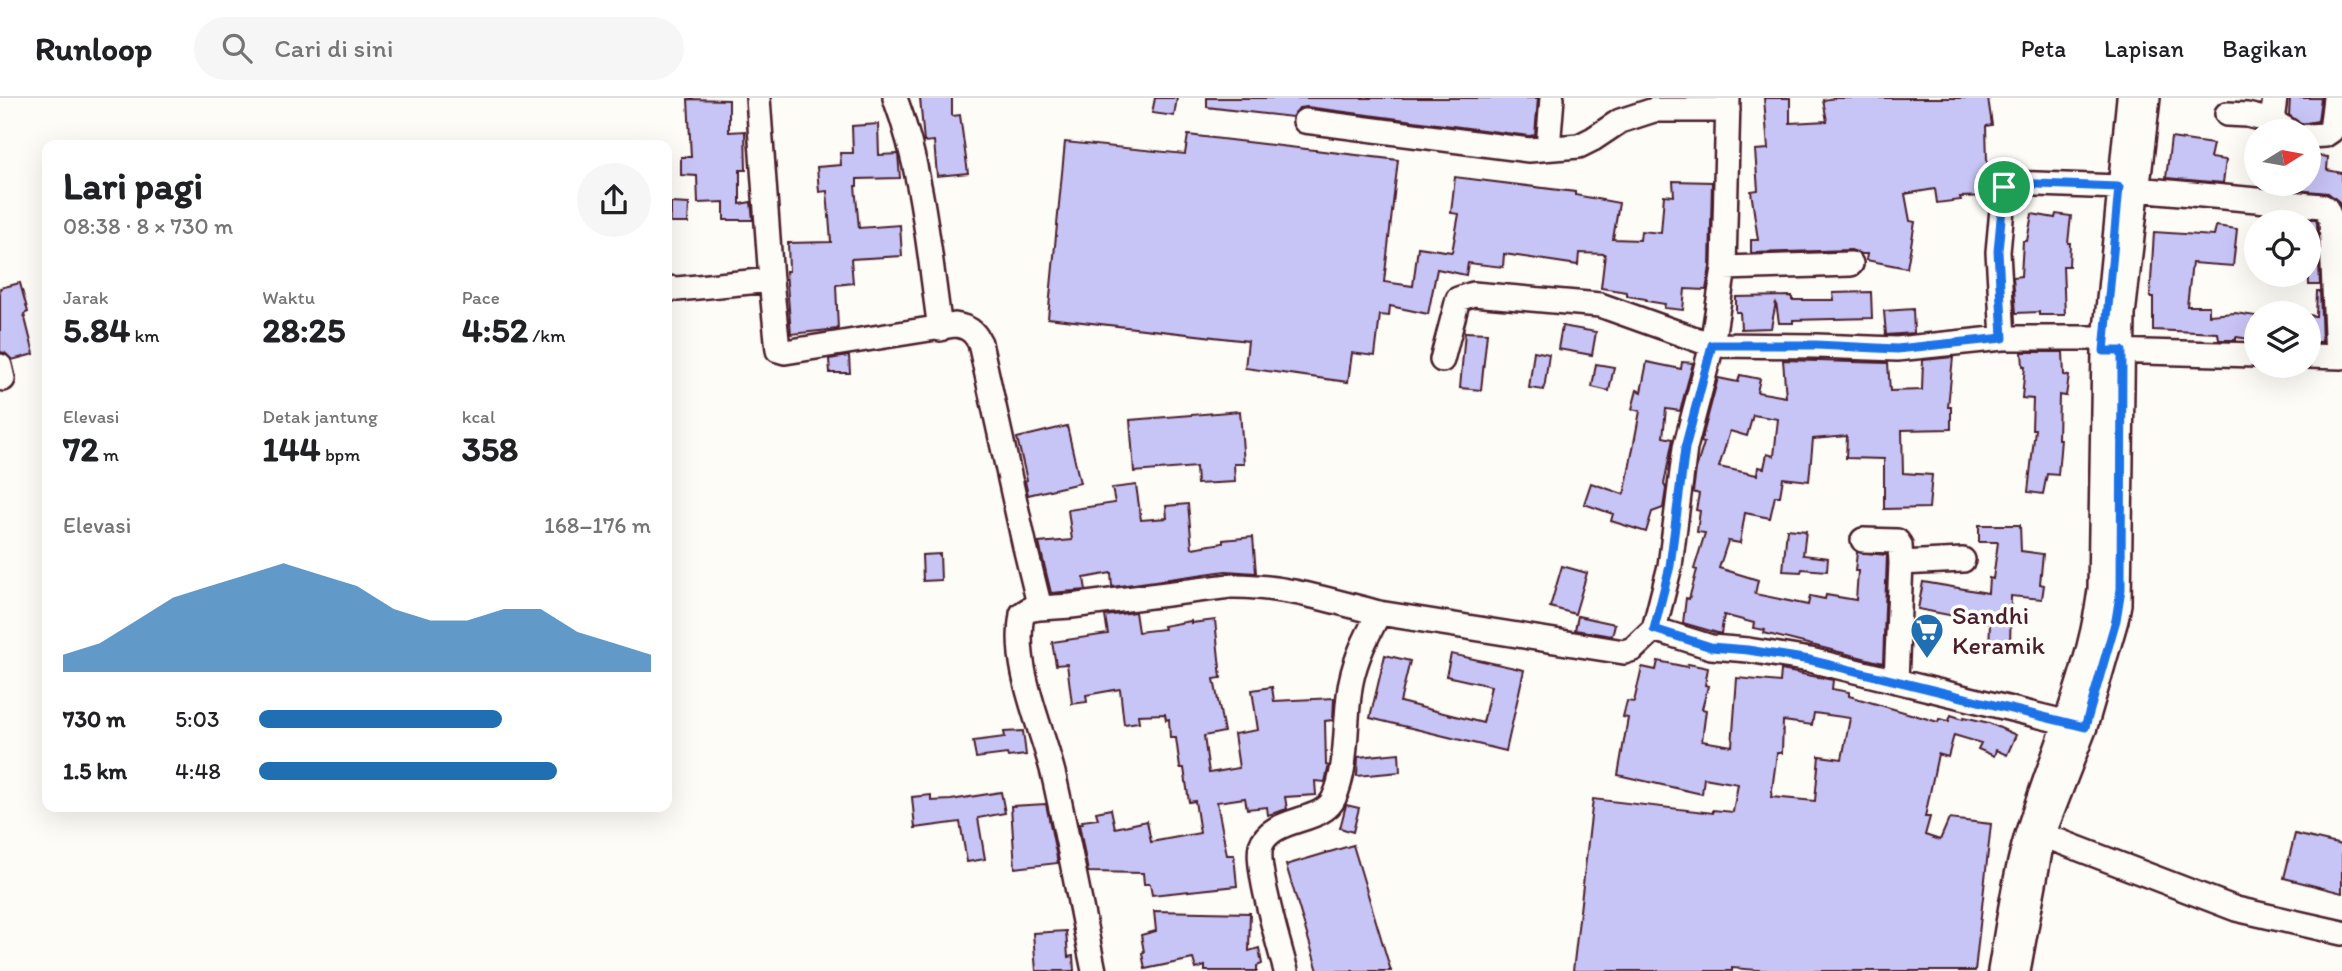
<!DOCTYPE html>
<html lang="id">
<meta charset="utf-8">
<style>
:root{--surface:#fff;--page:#f6f6f6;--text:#202124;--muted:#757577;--line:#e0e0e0;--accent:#1f6fb2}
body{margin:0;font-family:Itim,sans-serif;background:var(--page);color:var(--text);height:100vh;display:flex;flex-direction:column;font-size:26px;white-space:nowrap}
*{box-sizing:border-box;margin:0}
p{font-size:23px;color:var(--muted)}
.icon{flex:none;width:38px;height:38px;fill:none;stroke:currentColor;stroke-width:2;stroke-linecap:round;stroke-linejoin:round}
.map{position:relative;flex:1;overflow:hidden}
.details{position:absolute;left:42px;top:42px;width:630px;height:672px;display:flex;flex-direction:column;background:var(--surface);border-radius:14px;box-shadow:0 7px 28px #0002}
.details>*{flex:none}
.needle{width:46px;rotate:79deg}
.tools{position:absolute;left:2244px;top:21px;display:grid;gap:14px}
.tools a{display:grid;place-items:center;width:77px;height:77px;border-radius:50%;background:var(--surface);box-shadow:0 7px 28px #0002;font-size:35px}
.pin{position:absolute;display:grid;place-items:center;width:60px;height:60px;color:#fff;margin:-30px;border:4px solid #fff;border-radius:50%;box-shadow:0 2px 7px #0007}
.round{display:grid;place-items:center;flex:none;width:74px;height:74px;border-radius:37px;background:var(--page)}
.overview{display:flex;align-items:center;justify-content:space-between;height:119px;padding:0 21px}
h1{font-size:38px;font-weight:800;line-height:52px}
.stats{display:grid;grid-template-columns:repeat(3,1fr);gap:10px;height:119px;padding:7px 21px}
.stats div{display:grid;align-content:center}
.stats b{font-size:35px;font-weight:800}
.stats small{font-size:19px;font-weight:400}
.stats p{font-size:19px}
.chart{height:196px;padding:14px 21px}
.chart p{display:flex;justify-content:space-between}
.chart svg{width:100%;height:126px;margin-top:7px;fill:var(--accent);opacity:.7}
ul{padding:0 21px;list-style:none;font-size:23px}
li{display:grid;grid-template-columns:112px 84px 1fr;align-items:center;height:52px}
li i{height:18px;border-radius:9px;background:var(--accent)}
header{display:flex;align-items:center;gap:42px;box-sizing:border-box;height:98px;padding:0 35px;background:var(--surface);border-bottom:2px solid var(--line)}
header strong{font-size:33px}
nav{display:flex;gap:38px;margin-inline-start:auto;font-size:24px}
.search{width:490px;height:63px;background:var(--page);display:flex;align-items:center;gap:18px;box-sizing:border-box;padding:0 24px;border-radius:38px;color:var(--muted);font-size:26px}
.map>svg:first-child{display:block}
</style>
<header>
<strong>Runloop</strong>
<div class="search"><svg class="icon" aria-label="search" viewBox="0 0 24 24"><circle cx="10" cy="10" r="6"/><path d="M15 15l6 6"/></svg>Cari di sini</div>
<nav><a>Peta</a><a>Lapisan</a><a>Bagikan</a></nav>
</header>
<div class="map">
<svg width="2342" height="873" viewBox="0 0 2342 873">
<rect width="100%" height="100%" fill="#fdfcf7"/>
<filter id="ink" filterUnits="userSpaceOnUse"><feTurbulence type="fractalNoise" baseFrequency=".0143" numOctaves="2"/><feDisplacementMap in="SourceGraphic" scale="14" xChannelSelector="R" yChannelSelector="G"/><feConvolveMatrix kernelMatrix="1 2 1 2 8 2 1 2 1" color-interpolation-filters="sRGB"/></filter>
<g filter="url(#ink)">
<path fill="#c7c4f6" stroke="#4a1f2b" stroke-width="2" fill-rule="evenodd" d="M920 0H952V18L960 17 968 75 937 78 934 43 924 44Z
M1155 0H1177L1174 18 1152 15Z
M1207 0H1538L1535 37 1529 38 1307 9 1299 10 1292 19 1248 14 1207 9Z
M1764 0H1790V25L1827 23 1823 2 1835 0H1988L1992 27 1986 28 1988 98 1960 99 1961 102 1937 105 1935 91 1905 96 1910 123 1915 124 1907 170 1866 162 1867 156H1861L1851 152 1751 155V142H1758L1751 93 1758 92 1755 52 1768 51Z
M2290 0H2321L2318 23 2301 26 2289 17Z
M688 1 729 2V34L745 33 746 72H740V106L751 104 753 122H724V104L698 105 697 78 681 77V59H691Z
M878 26 879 57 898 56 900 80 857 81V88H855L859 130 900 127 902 158 851 161 853 185 836 187 838 231 791 236 786 173H789L788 145 831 144 827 93 819 94 817 69 841 67 840 55H853L852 28Z
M1188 37 1398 62 1384 184 1413 188 1418 149 1452 154 1459 116 1451 115 1455 79 1575 94V97L1619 105 1613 141 1640 142 1641 133 1661 135 1664 97 1674 98 1673 83 1712 84 1710 169 1706 192 1685 191 1683 212 1664 210 1665 206 1646 203V201L1627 198V194L1601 190 1605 156 1579 155 1578 167 1504 156 1503 169 1468 165 1466 177 1437 171 1428 216 1390 208 1389 218 1380 217 1375 258 1352 255 1348 284 1245 270 1248 243 1048 220 1065 44 1185 56Z
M2171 40 2213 46 2210 60 2226 62 2223 85 2166 80Z
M2308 57 2328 59 2327 72 2342 75V111L2338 103 2328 95 2266 89V86H2308Z
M671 105 689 106 688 125H671Z
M2032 116 2055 120 2056 116 2071 118 2068 145H2070L2069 168H2063L2065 217H2039V214L2016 215 2013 179 2021 178 2023 143H2027Z
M2306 121H2316L2317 124 2320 187H2309L2308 124H2306Z
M2216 128 2237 131 2233 168 2192 165 2187 208H2209V217L2235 215 2256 218V242L2236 239V242H2219L2218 235 2153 232V199H2150L2154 134 2214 138Z
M20 185 28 214 24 216 34 256 12 262 5 255 0 254V190Z
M2317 193H2320L2322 244H2308V217L2316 218Z
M1871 194 1872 220 1793 222V225H1779L1776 204 1771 230 1741 231 1740 214H1736V199L1792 198V202H1834L1833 195Z
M1913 211 1914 235 1886 237 1884 213Z
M1562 228 1596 234 1592 257 1558 251Z
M1465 234 1487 235 1481 292 1460 290Z
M1534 253 1549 256 1544 292 1529 290Z
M2022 254H2063L2064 277 2069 278 2066 298 2059 297 2058 341H2061L2058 377 2047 376 2043 396 2028 394 2035 331H2032L2033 301 2022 300 2025 268H2023Z
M849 258 850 275H830L829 261Z
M1953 259 1948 309H1951V331L1902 332 1903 375 1932 377 1929 410 1884 411V361L1846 360 1847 338 1813 341 1809 383 1783 380 1780 398H1775L1770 420 1745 415 1740 445 1728 443 1719 470 1758 482 1755 496 1808 507 1810 498 1825 501 1826 497 1856 502 1858 473H1855L1857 454 1887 457 1883 565 1764 535 1765 532 1753 530 1754 525 1724 517 1721 536 1683 525 1686 500 1689 501 1697 472 1694 471 1705 435 1697 434 1700 413 1696 412 1699 396 1693 394 1696 371 1704 345 1701 344 1718 280 1738 284 1740 277 1760 281 1757 294 1786 299 1783 262 1888 265 1890 293 1922 292 1923 262ZM1753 317 1778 321 1774 358 1767 356 1764 370 1758 369 1757 377 1719 369 1730 333 1747 338Z
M1647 264 1681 271 1682 264 1693 265 1680 313 1666 311 1663 339 1673 341 1664 386 1666 391 1663 410 1652 414 1646 434 1611 423 1613 416 1584 406 1591 385 1623 396 1625 393 1640 313 1632 311 1637 292 1641 294Z
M1596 266 1614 269 1609 293 1592 289Z
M1240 313 1244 366H1234L1235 384 1197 386 1196 369 1134 374 1130 322Z
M1067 328 1080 385 1028 397 1025 383 1027 382 1017 340Z
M1136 387 1141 422 1167 420 1166 408 1188 406 1192 450 1223 445V442L1253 439 1256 475 1226 473 1112 489 1111 475 1084 480 1086 492 1051 495 1039 445 1072 442 1068 412 1115 405 1112 390Z
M1979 427H2020L2021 453 2043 456 2040 486 2044 487 2042 501 2011 498 2010 552 1989 551 1990 525 1918 511 1923 484 1988 495 1989 480 1993 481 1998 444H1979Z
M1787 431 1806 433 1803 457 1828 460 1827 473 1802 471 1801 474 1783 473Z
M940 456 941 482 923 483 922 457Z
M1562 468 1587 475 1575 516 1550 509Z
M1135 514 1138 534 1164 531 1163 528 1191 523V525L1215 522 1221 580 1214 581 1224 634 1204 638 1209 675 1239 670 1234 636 1258 632 1252 592 1272 589 1274 603 1334 600 1333 622 1325 623 1326 667 1329 668 1328 671 1325 684 1315 683 1316 697 1285 699 1287 711 1268 717 1267 709 1247 711 1245 700 1217 704 1227 757H1234L1237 788 1152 797 1150 786H1144L1143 775 1088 774 1079 726H1083L1082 723 1098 721 1096 714 1111 711 1115 730 1147 723 1151 744 1200 735 1195 703 1189 704 1184 670H1180L1176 640H1170L1169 621 1166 622 1165 616 1138 617 1139 624 1124 626 1120 591 1086 597 1087 604 1072 606 1067 566 1056 567 1052 544 1108 536 1105 518Z
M1578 518 1615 526 1612 538 1575 532Z
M1451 556 1524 572 1506 653 1370 620 1385 557 1410 563 1400 604 1483 625 1491 588 1446 578Z
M1658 563 1687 569 1688 566 1708 570 1705 587 1708 588 1702 611 1706 612 1702 643 1732 648 1737 580 1780 584 1781 572 1833 582 1832 591 1849 594V598L1938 624 1939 621 1949 623 1951 617 1963 621 1964 619 1989 625 2016 637 2007 657 1996 652 1994 658 1978 651 1981 645 1954 637 1948 659 1938 656 1925 719H1930L1925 737 1940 742 1949 721 1991 726 1975 873H1771L1732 870V873H1573L1593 701 1713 715V712L1733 714 1738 686 1704 680 1702 696 1618 677 1628 620 1623 619 1627 603 1634 604 1642 569 1656 572ZM1814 615 1850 620 1842 661 1819 658 1815 703 1771 699 1777 655H1782L1783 623 1812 627Z
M1023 633 1026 657 1008 659 1007 656 976 660 973 643 1005 639 1004 634Z
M1399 655 1400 674 1357 678 1358 659Z
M1001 694 1005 715 978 720 985 761 967 764 960 724 915 730 912 699 931 697V703L951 702Z
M1046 706 1058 765 1015 770 1011 708Z
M1346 707 1359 710 1353 734 1340 730Z
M2295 736 2342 747V795L2284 780Z
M1353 747 1391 873H1318L1286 767Z
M1154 813 1250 815 1249 853 1259 850 1262 866 1257 868V873H1205V868L1196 871 1193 861 1145 871 1142 855 1144 854 1141 837 1156 833Z
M1066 833 1068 859 1073 858 1074 873H1036L1033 835Z"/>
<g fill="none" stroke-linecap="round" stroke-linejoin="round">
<defs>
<path id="minor" d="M758 0 771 182 778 252 785 254 955 227C968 229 974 233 980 245L1025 449 1040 510 1071 508 1230 488C1281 487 1329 502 1379 515
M895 0C923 74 929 154 940 231
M2227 16 2247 17 2272 23 2289 33
M1305 23 1529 52 1579 48 1593 41 1620 23 1654 12H1728
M2272 23 2275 0
M2308 38 2325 37 2331 33 2335 0
M1548 50 1552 0
M2137 91 2322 108 2326 110 2331 121 2337 259
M1724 170 1851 166
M667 190 677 191 771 182
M2003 240 1998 154 2004 89 2008 85 2119 89
M2107 253 2256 257
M2308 258 2342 259
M1442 262 1458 201 1473 196 1600 207 1712 247 1816 248 1897 251 2003 240H2105
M0 268 3 281
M1863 442 1897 443 1900 447 1901 465 1963 462
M1040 510 1028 512 1022 516C1012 573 1043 629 1055 683 1069 746 1081 810 1094 873
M1654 531 1670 468 1685 350 1712 247 1724 170 1728 0
M1896 583 1901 465
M2043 737 2236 811 2342 835
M1286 873C1280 851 1255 767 1261 748 1271 718 1323 726 1334 700 1349 668 1344 619 1351 584 1356 559 1367 538 1379 515L1624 554 1633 551 1654 531 1711 549 1748 552 1810 562 2085 629
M2000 873C2008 827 2014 782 2027 737 2052 655 2089 578 2100 492L2104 252 2129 0
M2018 873 2043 737 2085 629 2116 522 2119 506 2123 217 2148 0"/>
</defs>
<use href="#minor" stroke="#4a1f2b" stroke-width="28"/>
<use href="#minor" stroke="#fdfcf7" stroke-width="23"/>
</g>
</g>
<g fill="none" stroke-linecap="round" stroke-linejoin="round" filter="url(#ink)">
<defs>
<path id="route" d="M2008 85 2119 89 2104 253H2122L2121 491 2116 522 2085 629 1810 562 1748 552 1711 549 1654 531 1670 468 1685 350 1712 247H1816L1897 251 2003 240 1998 153 2004 89Z"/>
</defs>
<use href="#route" stroke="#fff" stroke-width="14"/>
<use href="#route" stroke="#1a73e8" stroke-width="9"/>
</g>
<defs>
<symbol id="supermarket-pin" viewBox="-11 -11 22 30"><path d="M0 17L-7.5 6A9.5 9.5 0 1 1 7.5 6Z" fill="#1f6fb2" stroke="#fdfcf7"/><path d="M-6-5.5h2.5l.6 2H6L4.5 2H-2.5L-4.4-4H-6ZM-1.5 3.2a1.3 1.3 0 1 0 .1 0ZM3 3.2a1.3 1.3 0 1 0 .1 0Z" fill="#fff"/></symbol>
</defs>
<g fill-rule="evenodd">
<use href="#supermarket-pin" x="1908" y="513" width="38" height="52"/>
</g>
<g text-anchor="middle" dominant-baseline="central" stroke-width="7" stroke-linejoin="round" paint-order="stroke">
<g font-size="26" fill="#4a1f2b" stroke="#fdfcf7" text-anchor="start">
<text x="1952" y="517">Sandhi<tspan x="1952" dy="30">Keramik</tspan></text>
</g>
</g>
</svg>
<div class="tools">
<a><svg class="needle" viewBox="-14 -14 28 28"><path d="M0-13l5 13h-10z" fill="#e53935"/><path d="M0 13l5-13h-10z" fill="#757577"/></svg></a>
<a><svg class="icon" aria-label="locate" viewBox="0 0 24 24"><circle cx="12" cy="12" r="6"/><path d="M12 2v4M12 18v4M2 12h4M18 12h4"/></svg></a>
<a><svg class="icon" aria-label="layers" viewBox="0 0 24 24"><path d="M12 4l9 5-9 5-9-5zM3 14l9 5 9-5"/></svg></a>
</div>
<div class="pin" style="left:2004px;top:89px;background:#1e9e55"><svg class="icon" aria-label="arrive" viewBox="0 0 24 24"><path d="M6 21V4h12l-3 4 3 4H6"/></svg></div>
<section class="details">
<div class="overview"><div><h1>Lari pagi</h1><p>08:38 · 8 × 730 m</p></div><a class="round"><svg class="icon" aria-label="share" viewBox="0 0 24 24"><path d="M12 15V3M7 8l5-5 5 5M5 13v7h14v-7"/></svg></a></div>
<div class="stats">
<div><p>Jarak</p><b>5.84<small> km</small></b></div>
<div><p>Waktu</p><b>28:25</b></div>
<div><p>Pace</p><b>4:52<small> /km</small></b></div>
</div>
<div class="stats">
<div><p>Elevasi</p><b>72<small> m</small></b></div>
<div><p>Detak jantung</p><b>144<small> bpm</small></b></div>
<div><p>kcal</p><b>358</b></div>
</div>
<div class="chart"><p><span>Elevasi</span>168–176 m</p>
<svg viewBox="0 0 160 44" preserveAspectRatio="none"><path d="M0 44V38L10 34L20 26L30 18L40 14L50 10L60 6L70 10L80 14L90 22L100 26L110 26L120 22L130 22L140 30L150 34L160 38V44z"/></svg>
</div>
<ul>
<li><b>730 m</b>5:03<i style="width:62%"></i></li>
<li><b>1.5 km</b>4:48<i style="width:76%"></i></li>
</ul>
</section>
</div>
